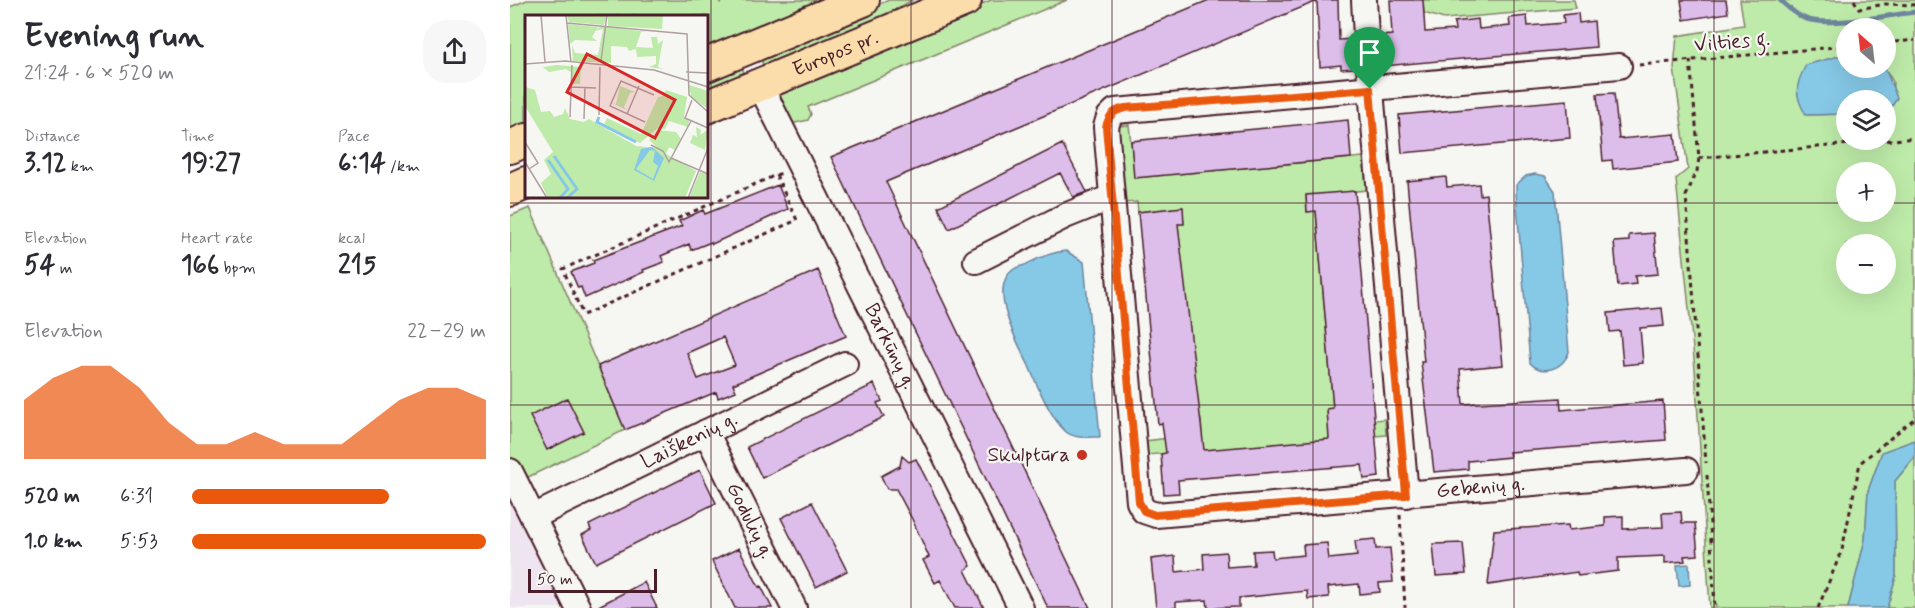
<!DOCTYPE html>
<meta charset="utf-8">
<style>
:root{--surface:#fff;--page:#f7f7f7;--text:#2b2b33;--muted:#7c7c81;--accent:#ea580c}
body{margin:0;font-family:Mynerve,sans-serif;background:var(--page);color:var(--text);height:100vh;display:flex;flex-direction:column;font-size:22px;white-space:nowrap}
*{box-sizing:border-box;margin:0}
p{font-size:20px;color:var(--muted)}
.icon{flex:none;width:33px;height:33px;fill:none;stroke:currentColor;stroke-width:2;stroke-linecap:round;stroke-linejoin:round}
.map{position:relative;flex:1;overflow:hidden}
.side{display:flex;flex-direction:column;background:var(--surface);width:510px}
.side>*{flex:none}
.needle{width:39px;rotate:332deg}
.tools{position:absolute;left:1326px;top:18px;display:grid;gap:12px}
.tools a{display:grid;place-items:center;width:60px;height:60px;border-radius:50%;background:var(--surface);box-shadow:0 6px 24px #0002;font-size:30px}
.scale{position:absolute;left:18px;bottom:15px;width:129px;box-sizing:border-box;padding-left:6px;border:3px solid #4a1f2b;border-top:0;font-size:16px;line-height:21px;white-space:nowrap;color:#4a1f2b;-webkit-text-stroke:4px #f6f6f2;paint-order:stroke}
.pin{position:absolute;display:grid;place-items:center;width:51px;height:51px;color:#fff;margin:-62px -26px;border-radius:50% 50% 50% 0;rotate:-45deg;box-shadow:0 0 6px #0007}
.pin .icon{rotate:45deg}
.round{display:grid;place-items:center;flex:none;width:63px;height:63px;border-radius:24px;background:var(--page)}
.head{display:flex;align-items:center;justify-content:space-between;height:102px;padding:0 24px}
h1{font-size:33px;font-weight:800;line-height:45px}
.figures{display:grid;grid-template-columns:repeat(3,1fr);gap:9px;height:102px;padding:6px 24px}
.figures div{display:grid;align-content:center}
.figures b{font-size:26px;font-weight:800}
.figures small{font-size:16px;font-weight:400}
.figures p{font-size:16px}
.chart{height:168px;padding:12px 24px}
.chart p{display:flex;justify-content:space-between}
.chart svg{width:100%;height:108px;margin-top:6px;fill:var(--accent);opacity:.7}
ul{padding:0 24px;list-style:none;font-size:20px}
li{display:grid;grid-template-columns:96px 72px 1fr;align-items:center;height:45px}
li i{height:15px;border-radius:8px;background:var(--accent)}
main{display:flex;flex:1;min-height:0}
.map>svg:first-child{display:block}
</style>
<main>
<section class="side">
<div class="head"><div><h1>Evening run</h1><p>21:24 · 6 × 520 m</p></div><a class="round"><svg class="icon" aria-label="share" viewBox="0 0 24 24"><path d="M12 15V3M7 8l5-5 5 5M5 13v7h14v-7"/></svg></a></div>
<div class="figures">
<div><p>Distance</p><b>3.12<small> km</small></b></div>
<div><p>Time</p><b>19:27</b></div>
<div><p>Pace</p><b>6:14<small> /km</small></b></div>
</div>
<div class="figures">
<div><p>Elevation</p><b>54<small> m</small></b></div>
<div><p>Heart rate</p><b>166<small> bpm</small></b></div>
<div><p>kcal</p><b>215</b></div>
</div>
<div class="chart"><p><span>Elevation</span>22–29 m</p>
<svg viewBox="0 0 160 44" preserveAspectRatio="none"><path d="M0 44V20L10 11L20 6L30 6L40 15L50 29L60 38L70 38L80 33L90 38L100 38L110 38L120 29L130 20L140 15L150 15L160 20V44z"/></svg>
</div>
<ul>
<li><b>520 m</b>6:31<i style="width:67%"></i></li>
<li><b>1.0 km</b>5:53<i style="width:100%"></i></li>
</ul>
</section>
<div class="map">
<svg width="1405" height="608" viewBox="0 0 1405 608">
<rect width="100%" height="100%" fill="#f6f6f2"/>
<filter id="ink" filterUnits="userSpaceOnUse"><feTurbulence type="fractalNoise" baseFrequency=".0167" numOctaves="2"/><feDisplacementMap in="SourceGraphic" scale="12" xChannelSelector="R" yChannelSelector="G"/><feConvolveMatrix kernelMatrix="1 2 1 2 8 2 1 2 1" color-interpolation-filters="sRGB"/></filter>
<g filter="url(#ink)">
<path fill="#eee5f0" d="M0 493 57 608H0Z"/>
<path fill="#beeba9" stroke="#84856a" stroke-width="1.5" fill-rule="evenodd" d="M17 0H209L210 3 216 0H324L197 53 196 16H16V127L0 134V7Z
M379 0H403L316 46 256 67 252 63 253 55 259 49Z
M481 0H557L298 107 301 114 298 120 281 124 267 95 280 83Z
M913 0H1064L1066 8 934 19 914 13Z
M1230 0H1405V440L1372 452 1358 491 1355 540 1338 608H1200L1185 369 1166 179 1178 169 1164 68 1167 36 1234 25ZM1336 28H1376L1375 68 1383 82 1381 108 1376 109V140H1336V114L1296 115 1336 54ZM1336 172H1376V212H1336ZM1336 244H1376V284H1336Z
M231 66 234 72 233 77 197 96V76Z
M619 125 625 178 853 157 857 190 796 196 797 212 806 211 823 408 817 409 818 424 875 419 876 435 636 455 635 441 692 434 691 420H680L668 224 674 223 672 207 628 212 627 202 613 203 607 126Z
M20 208 115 430 6 483 0 471V216Z
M1405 457V608H1377L1386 576 1385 481Z"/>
<path fill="#86c9e7" stroke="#6e859c" stroke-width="1.5" d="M1336 54V68H1375L1387 98 1381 108 1376 109V100H1336V114L1296 115C1284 95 1285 85 1296 65Z
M1025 174 1035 176 1045 191 1059 352C1053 369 1033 376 1020 363L1006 194V185L1016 176Z
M556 251 574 262 590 437C577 437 564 439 555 431 541 418 526 384 519 366 508 343 476 288 504 269 508 266 514 266 517 264 530 257 542 252 556 251Z
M1405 440V457L1385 481 1386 576 1377 608H1338L1355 540 1358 491 1372 452Z
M1179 564 1180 585 1169 586 1167 565Z"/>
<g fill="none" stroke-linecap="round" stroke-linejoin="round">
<path stroke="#6e859c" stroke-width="5" d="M1270 0C1278 7 1286 16 1296 19 1320 27 1379 15 1405 12"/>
</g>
<path fill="#ddbeeb" stroke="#4a1f2b" stroke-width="1.5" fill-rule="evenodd" d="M699 0H828L829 40 842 39 849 49 856 51 864 49 870 36 882 35 880 0H913L915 32 945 30 944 22 968 19 969 29 1000 26 999 18 1017 16 1018 26 1054 23 1053 15 1068 13 1069 23 1084 21 1086 47 873 66 870 58 858 53 850 56 845 68 831 69V65L810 67 807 1 376 182 580 608H538L321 157Z
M1171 0H1216L1218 13 1174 20Z
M1104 93 1109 139 1165 134 1168 162 1103 169 1102 160 1093 161 1087 94Z
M1057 100 1060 138 892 153 889 115Z
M838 120 841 158 624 178 621 141Z
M552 144 577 192 563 197 550 173 439 229 428 207Z
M936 177 937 187 969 184 970 195 976 194 993 365 950 369 953 404 1050 398 1051 410 1153 401 1156 440 999 452 1000 457 958 461V469L924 472 911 362H914L897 181Z
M268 185 278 209 202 244 201 242 181 250 179 244 151 256 154 262 133 270 134 272 75 298 71 287 68 288 61 272 84 263 83 260 172 226 169 221 193 210 195 214Z
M845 191 869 477 854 479 852 465 668 480 669 493 654 494 651 454 656 453 652 423 648 424 628 212 673 207 674 224H668L694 450 819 439 817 409 823 408 806 211 797 212 796 195Z
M1144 233 1148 274 1125 276 1126 284 1108 286 1104 242 1119 241V235Z
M308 270 336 336 223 384 226 391 208 398 206 392 115 430 88 366ZM213 337 225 365 188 379 177 353Z
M1152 308 1154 326 1130 328 1133 363 1113 365 1110 331 1100 332 1098 313Z
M364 384 372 401 367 403 374 417 252 478 237 447Z
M57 398 74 432 37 450 20 416Z
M392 456 399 462 406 459 461 566 455 570 474 608H445L430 580 425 583 413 560 419 557 402 519 386 489H377L371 476 390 466Z
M190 470 206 503 86 563 72 535 81 530 79 525Z
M302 502 337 571 306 587 271 518Z
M1171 512 1172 523H1185L1188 555 1174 556 1175 561 1155 563V556L1108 558V571L1068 576 1067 572 978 585 984 530 1058 525 1059 530 1095 526V517L1113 516V529L1153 527 1152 513Z
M865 539 866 549 880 548 883 582 869 583 870 592 850 594 849 584 818 587 819 597 798 599 797 591 729 598V607L698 608 697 600 666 602V608H646L641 559 665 556 666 572 694 569 693 554 716 552 717 567 744 565 743 551 762 550 763 558 794 555 793 545 817 543 819 559 847 556 845 541Z
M953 543 956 574 926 576 923 544Z
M229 548 249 587 251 586 262 608H225L202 561Z
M134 582 147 608H85Z"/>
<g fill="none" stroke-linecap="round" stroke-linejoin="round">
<defs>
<g id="minor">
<path d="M854 0 856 37"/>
<path id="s1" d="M1109 66 605 111 599 117 596 127 629 502 634 511 646 515 1176 470"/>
<path d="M859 67 896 495"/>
<path id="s2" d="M250 85 511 608"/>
<path d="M466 261 555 216 602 197"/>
<path id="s3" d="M196 432 284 608"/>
<path d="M0 471 68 608"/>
<path id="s4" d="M23 517 335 364"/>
</g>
<g id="major">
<path d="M196 65 353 0"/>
<path id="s5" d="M196 107 455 0"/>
<path d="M0 147 16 140"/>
<path d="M0 190 16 183"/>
</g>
</defs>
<use href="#minor" stroke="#4a1f2b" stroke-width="28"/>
<use href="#major" stroke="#4a1f2b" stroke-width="36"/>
<path stroke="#4a1f2b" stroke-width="3" stroke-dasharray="4.5 4.5" stroke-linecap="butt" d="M1344 0 1349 9 1375 4 1405 5
M1376 43 1405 40
M1180 60 1189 158 1187 171 1176 196 1196 463
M1129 65 1336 46
M1189 158 1405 138
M266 175 287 220 73 315 53 269 266 175 272 173
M1197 475 1205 608
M890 515 895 608
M1308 608 1332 550 1350 463 1405 418"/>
<use href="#minor" stroke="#f6f6f2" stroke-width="24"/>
<use href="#major" stroke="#faddab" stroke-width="32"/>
</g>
</g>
<g fill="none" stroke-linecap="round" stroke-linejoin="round" filter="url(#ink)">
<defs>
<path id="route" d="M860 89 896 495 645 515 634 511 629 502 596 127C599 115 603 111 615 108Z"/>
</defs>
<use href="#route" stroke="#fff" stroke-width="12"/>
<use href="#route" stroke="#ea580c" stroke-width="8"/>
</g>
<path fill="none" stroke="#4a1f2b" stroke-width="1.5" stroke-opacity="0.55" d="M201 0V608M401 0V608M602 0V608M803 0V608M1004 0V608M1204 0V608M0 203H1336M1376 203H1405M0 405H1405"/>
<circle fill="#c8321e" stroke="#f6f6f2" stroke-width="2" cx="572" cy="455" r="6"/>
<g text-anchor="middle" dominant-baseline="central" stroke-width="4.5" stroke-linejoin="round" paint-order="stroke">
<g font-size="21" fill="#4a1f2b" stroke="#f6f6f2">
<text transform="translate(1222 42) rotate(-5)">Vilties g.</text>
<text stroke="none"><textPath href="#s5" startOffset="140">Europos pr.</textPath></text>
<text stroke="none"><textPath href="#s2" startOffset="292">Barkūnų g.</textPath></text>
<text stroke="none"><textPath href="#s4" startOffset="174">Laiškenių g.</textPath></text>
<text stroke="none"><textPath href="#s1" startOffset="1250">Gebenių g.</textPath></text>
<text stroke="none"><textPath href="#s3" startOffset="99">Godulių g.</textPath></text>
</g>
<g font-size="21" fill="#4a1f2b" stroke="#f6f6f2" text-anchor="end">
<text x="560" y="455">Skulptūra</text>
</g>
</g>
<g transform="translate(15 15)">
<rect width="183" height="183" fill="#f6f6f2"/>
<path d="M42 0H82L79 10 44 7ZM83 0H138L137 14 83 11ZM43 9 73 12 67 22 72 26 50 25 45 29ZM76 11 122 17H116L111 32 128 33 126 22H132L133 29 138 25 133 52 138 54 124 52 131 49V41L112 42 111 34 104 36 102 32 86 31V48L48 46 47 30 50 38 73 40 78 14 70 16ZM32 50 56 52 55 69H46L47 58 41 54 24 57 18 52ZM164 70 183 76V94L166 82ZM95 71 110 77 105 78 99 92 102 95 87 88 91 89ZM0 72 10 75 16 97 25 96 29 102 38 99 40 93 45 104 59 107 64 104 111 131 133 133 124 125 133 115 151 117 156 124 150 135 144 132 141 139 171 156 160 183H23L16 168 26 159 19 145 28 137 0 91ZM141 75 162 82 159 101 164 106 163 112 144 106 140 114 133 113 115 128 79 110 82 103 116 119 133 82 138 81ZM171 112 176 115 175 120 183 115 180 135 165 128 168 120 172 122ZM175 157 183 159V183H164Z" fill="#beeba9"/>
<path d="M127 132 139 143 129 166 109 155 116 134ZM125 135 130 136 128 147 133 151 128 164 111 154Z" fill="#86c9e7" fill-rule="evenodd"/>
<path fill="none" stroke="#86c9e7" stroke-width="3" d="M74 102 72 107 111 127M29 141 52 174 42 183M23 145 43 174 35 183"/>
<path fill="none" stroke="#b1a0a2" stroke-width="1.5" d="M16 0 20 47M41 0 46 47M42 8 162 19 164 80 183 97M76 46 82 0M0 49 40 46 129 55 183 72M161 57 183 58M46 72 71 73M167 85 160 103 183 113M102 99 114 71M74 100 75 52M45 102 47 50M59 104 60 72M120 107 85 91 96 66 129 80M0 127 13 148 4 154M126 130 138 136 144 147 166 106M146 143 183 159M0 147 22 183M163 183 183 133"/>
<path fill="#d62828" fill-opacity="0.15" stroke="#d62828" stroke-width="3" d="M62 39 150 85 130 123 42 77Z"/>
<rect width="183" height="183" fill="none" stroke="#4a1f2b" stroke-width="3"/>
</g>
</svg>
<div class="tools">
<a><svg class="needle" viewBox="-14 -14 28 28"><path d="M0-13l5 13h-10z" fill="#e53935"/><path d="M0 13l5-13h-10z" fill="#7c7c81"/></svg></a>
<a><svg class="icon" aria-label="layers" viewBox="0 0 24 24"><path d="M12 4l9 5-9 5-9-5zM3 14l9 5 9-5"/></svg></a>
<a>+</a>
<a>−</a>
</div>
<div class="scale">50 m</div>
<div class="pin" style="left:860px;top:89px;background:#1e9e55"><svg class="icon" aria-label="arrive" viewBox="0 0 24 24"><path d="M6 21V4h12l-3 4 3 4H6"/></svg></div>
</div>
</main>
